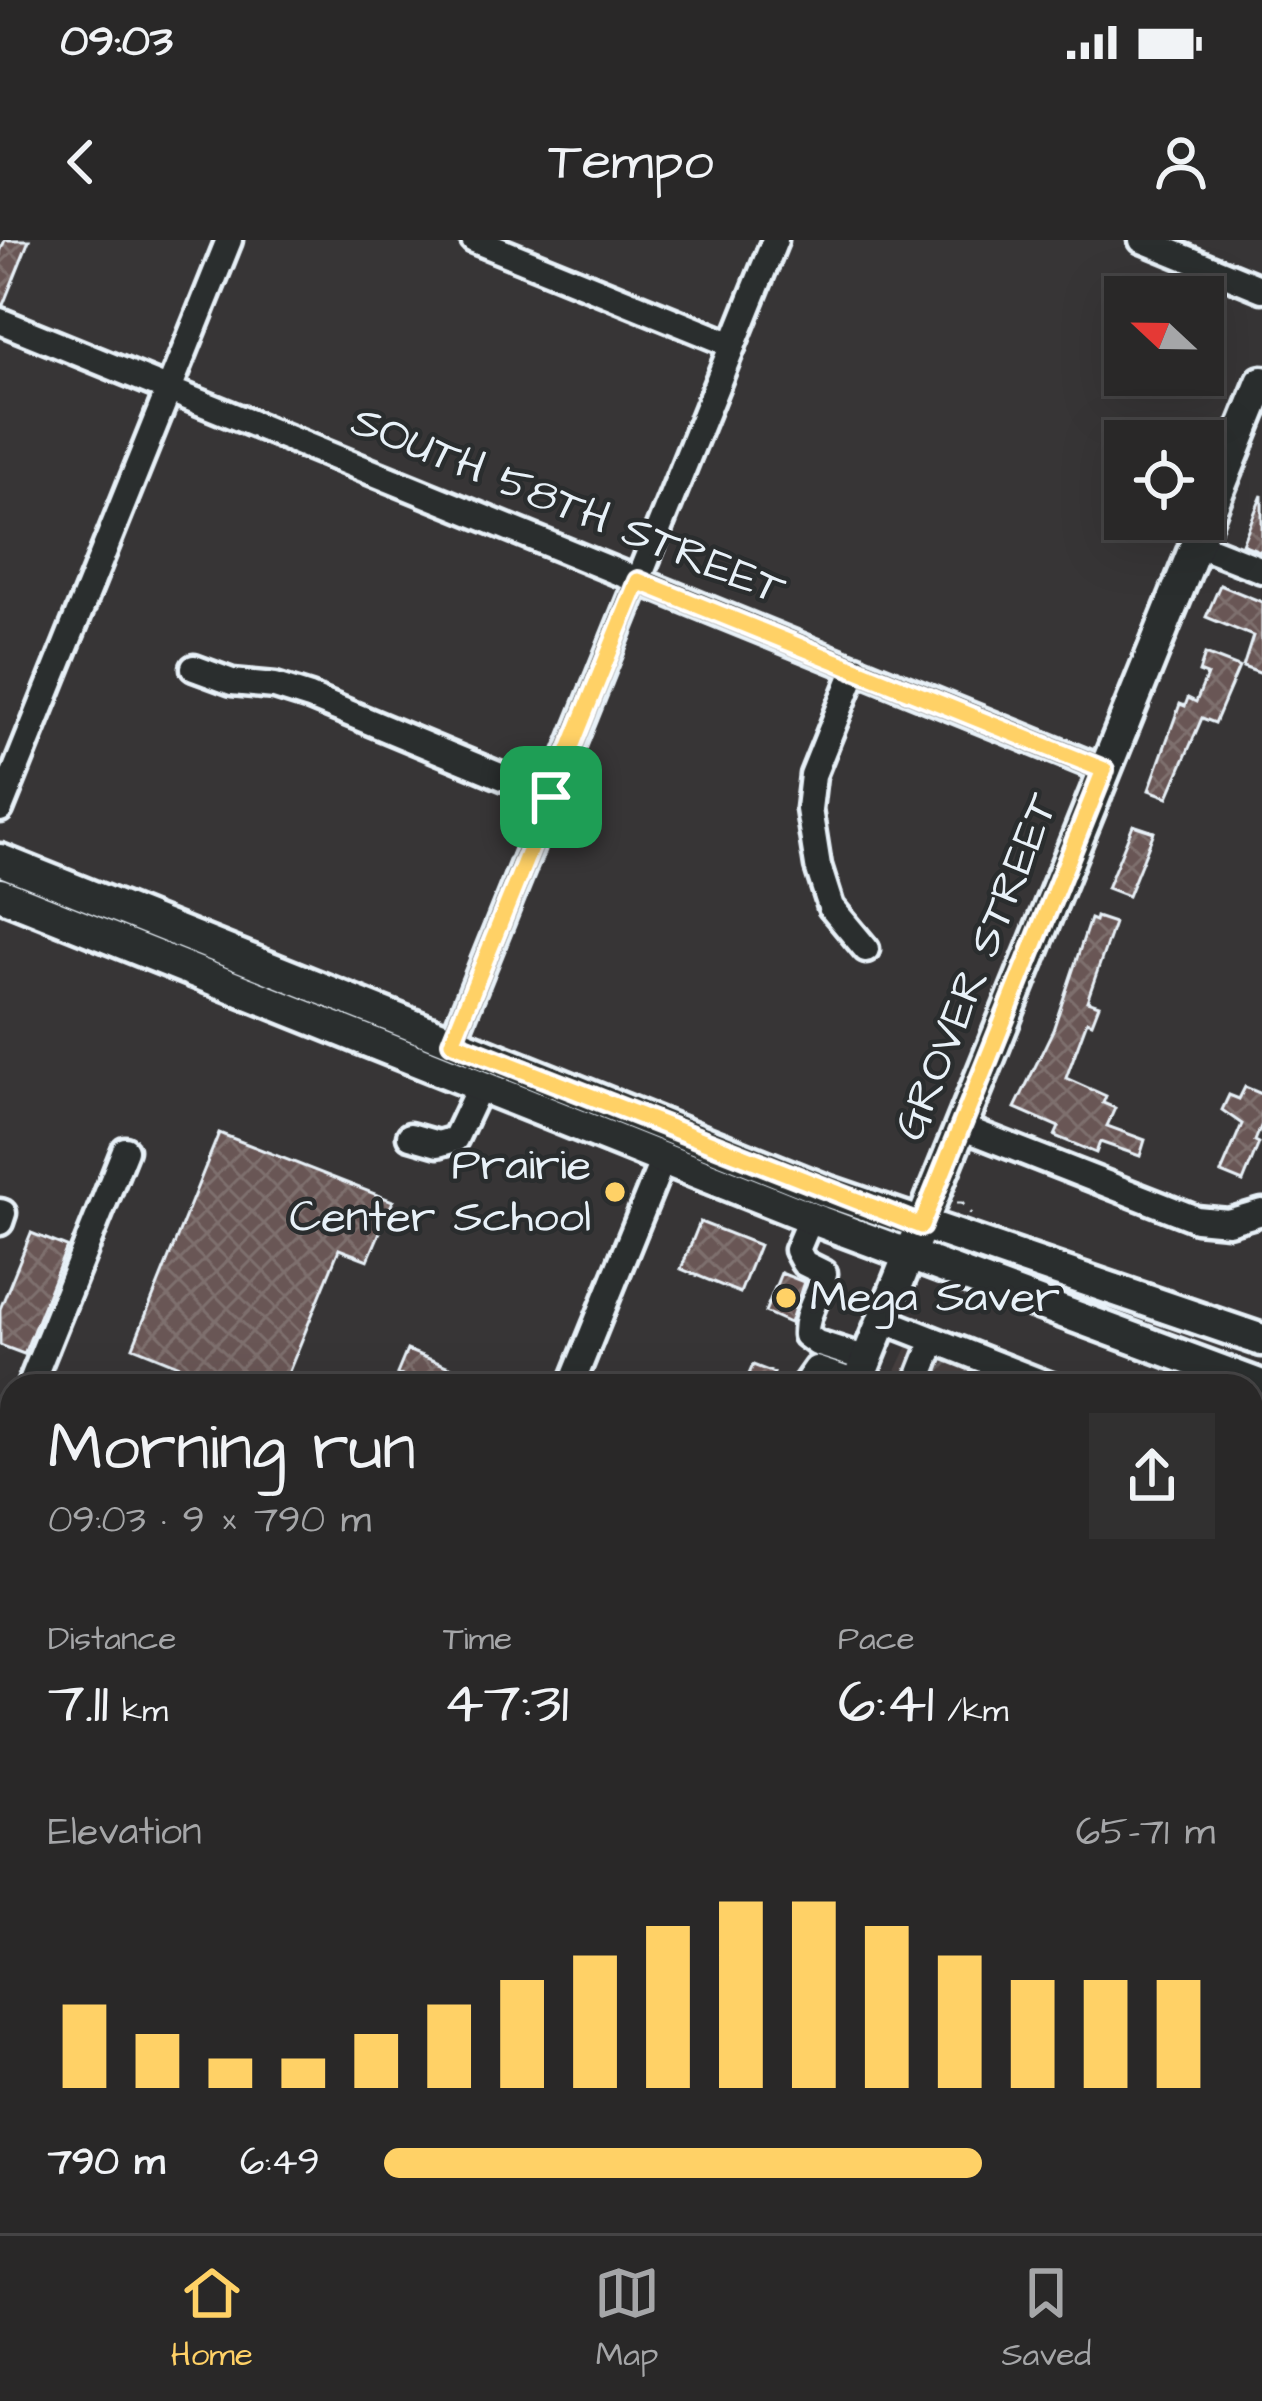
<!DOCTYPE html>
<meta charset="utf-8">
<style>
:root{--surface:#292828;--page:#313030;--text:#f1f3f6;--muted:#a5a6a8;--line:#454445;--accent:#ffd166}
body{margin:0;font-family:"Architects Daughter",sans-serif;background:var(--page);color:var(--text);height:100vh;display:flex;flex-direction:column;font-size:45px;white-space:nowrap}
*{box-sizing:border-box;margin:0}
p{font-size:39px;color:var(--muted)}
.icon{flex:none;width:66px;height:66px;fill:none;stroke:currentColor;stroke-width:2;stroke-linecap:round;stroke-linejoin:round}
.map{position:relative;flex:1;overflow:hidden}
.side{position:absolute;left:0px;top:1134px;width:1263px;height:861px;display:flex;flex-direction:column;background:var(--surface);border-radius:36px 36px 0 0;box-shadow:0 12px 48px #0002,0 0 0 3px var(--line)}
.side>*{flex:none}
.needle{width:78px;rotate:292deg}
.fabs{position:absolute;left:1104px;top:36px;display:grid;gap:24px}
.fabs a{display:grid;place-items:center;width:120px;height:120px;border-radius:0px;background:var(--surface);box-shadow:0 12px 48px #0002,0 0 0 3px var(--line);font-size:60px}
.pin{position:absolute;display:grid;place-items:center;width:102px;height:102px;color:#fff;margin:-51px;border-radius:24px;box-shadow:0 6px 18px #0006}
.round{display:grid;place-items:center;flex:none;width:126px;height:126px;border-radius:0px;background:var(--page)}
.head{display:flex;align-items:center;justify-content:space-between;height:204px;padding:0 48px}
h1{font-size:66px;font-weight:600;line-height:90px}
.metrics{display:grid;grid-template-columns:repeat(3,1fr);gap:18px;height:204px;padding:12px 48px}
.metrics div{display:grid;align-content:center}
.metrics b{font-size:60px;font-weight:600}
.metrics small{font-size:33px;font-weight:400}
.metrics p{font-size:33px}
.chart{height:336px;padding:24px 48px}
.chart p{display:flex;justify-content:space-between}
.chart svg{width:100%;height:216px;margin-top:12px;stroke:var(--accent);stroke-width:6}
ul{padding:0 48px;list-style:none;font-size:39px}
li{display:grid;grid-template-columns:192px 144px 1fr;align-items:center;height:90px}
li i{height:30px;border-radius:15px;background:var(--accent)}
.status{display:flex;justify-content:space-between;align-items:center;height:84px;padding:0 60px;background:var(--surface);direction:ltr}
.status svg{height:33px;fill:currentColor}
header{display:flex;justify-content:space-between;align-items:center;height:156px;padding:0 48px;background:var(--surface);font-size:54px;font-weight:600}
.dock{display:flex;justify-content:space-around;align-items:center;height:168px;border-top:3px solid var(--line);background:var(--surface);font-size:33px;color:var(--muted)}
.dock a{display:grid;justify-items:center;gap:6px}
.dock .selected{color:var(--accent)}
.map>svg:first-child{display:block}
</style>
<div class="status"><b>09:03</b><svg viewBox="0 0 49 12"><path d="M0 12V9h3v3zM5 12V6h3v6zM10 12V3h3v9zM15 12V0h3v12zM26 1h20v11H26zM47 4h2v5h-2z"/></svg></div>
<header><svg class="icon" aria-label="back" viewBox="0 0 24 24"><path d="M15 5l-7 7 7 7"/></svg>Tempo<svg class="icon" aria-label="person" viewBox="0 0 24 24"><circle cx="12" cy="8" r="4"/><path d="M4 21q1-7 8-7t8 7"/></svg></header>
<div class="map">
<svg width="1262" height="1993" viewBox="0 0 1262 1993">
<defs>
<pattern id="industrial-furrows" width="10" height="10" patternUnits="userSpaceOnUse" patternTransform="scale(3)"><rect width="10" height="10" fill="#463f3f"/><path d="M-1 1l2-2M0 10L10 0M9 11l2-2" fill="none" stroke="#615b5c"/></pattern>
<pattern id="building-cross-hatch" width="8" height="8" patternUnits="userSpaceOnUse" patternTransform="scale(3)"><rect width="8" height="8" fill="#695655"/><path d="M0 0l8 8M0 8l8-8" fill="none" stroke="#7e6f6e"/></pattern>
</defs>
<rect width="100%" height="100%" fill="#373536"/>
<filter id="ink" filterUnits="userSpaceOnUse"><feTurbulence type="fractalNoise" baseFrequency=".00833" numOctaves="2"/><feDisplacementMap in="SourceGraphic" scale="24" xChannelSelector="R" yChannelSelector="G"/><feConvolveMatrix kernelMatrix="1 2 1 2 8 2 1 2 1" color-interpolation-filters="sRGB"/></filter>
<g filter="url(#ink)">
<path fill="url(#industrial-furrows)" d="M918 1084 1082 1146H889Z
M0 1197 12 1202V1841L0 1861Z
M1251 1232 1262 1241V1629L1251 1633Z
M1251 1840H1262V1993H670L645 1983H1251Z"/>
<path fill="#626a50" stroke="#a5aea4" stroke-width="3" d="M12 1945V1983H139L134 1993H0V1950Z"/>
<path fill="url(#building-cross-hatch)" stroke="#e8f1f8" stroke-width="3" d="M5 0H29L3 65H0V12Z
M1262 255V312L1242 304Z
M1220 345 1262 362V434L1243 427 1253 396 1206 377Z
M1205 414 1239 427 1215 483 1202 478 1168 557 1149 550 1180 464 1185 466 1188 458 1196 462 1207 435 1199 432Z
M1133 585 1154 592 1128 656 1107 648Z
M1096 677 1114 683 1087 761 1099 765 1092 783 1087 781 1066 838 1106 856 1103 863 1115 868 1107 886 1145 900 1140 916 1100 902 1096 913 1055 896 1059 887 1015 868 1053 790 1090 679 1095 681Z
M1245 847 1262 854V884L1255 901 1259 903 1243 942 1221 933 1242 884 1222 870 1229 855 1239 859Z
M219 893 393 961 368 1020 339 1009 283 1146H229L133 1107Z
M700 982 759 1005 740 1053 681 1029Z
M31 993 67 1007 24 1114 0 1105V1069Z
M781 1033 804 1042 790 1083 765 1072Z
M407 1110 494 1145V1146H428L397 1134Z
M753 1125 774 1133 769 1146H744Z"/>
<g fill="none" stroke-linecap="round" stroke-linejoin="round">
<defs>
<path id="minor" d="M474 0 733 105
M1142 0 1262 49
M0 81 1104 530
M1196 304 1262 330
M194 428 232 442 275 446 310 457 551 557
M856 428 813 535 809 569 818 626 831 667 866 709
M0 569 229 0
M452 802 775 0
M961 887 1196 979 1228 982 1262 972
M410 896 438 904 455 899 480 846
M0 972 3 973 0 982
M811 977 797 1010 804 1023 824 1033C821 1054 805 1072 806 1095L817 1103 867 1119
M883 1080 1051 1146
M30 1146 125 910
M571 1146 663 919
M804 1146 816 1129 857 1143
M916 1146 934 1100
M0 1178 12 1183
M0 1245 12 1229
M1251 1499V1516
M1251 1927 1262 1935
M683 1983 707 1993
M177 1989 187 1993
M456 1993 459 1983
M814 1993 818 1983
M976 1993 981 1983
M1061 1993 1065 1983"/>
<path id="major" d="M0 620 829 952 1262 1100
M0 654 821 982 1262 1146
M856 1146 1262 142
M510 1993 514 1983"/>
</defs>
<use href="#minor" stroke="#e8f1f8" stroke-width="33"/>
<use href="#major" stroke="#e8f1f8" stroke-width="39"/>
<path stroke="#e8f1f8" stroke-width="3" stroke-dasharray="9 9" stroke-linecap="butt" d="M956 963H962L971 974"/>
<use href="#minor" stroke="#2a2d2e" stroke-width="24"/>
<use href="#major" stroke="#2a2d2e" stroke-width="30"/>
</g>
</g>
<g fill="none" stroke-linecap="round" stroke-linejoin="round" filter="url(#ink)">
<defs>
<path id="route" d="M638 341 1104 530 921 986 452 802Z"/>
</defs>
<use href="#route" stroke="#fff" stroke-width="24"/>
<use href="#route" stroke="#ffd166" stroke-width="15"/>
</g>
<g fill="#ffd166" stroke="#2a2d2e" stroke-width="4.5">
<circle cx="615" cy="952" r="12"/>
<circle cx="786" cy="1058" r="12"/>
</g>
<g text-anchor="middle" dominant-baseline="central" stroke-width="9" stroke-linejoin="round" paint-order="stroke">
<g font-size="45" fill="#e8f1f8" stroke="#2a2d2e">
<text transform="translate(568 266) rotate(22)">SOUTH 58TH STREET</text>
<text transform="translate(977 727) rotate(-68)">GROVER STREET</text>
</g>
<g font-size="45" fill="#e8f1f8" stroke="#2a2d2e" text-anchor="end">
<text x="591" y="926">Prairie<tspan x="591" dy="52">Center School</tspan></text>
<text x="810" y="1058" text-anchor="start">Mega Saver</text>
</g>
</g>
</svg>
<div class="fabs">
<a><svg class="needle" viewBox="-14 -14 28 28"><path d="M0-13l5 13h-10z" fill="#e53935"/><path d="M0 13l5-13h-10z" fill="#a5a6a8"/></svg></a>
<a><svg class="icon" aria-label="locate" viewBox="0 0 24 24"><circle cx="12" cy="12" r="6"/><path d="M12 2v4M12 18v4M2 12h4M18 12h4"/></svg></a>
</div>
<div class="pin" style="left:551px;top:557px;background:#1e9e55"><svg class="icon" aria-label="arrive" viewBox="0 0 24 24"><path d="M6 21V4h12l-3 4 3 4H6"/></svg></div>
<section class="side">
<div class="head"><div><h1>Morning run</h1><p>09:03 · 9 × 790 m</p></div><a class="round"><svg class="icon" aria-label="share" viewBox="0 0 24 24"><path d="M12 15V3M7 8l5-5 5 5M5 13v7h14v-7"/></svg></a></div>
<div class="metrics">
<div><p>Distance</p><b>7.11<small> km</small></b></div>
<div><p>Time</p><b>47:31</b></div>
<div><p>Pace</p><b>6:41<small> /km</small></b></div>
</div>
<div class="chart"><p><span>Elevation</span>65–71 m</p>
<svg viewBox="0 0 160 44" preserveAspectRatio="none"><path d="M5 44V27M15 44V33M25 44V38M35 44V38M45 44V33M55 44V27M65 44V22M75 44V17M85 44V11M95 44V6M105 44V6M115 44V11M125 44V17M135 44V22M145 44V22M155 44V22"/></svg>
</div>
<ul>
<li><b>790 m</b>6:49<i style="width:72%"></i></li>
</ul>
</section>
</div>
<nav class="dock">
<a class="selected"><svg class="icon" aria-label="home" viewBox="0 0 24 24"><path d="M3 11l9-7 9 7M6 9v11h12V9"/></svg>Home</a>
<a><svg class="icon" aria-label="map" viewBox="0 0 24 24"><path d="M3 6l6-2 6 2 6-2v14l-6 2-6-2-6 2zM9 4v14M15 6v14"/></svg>Map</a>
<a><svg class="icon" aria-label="saved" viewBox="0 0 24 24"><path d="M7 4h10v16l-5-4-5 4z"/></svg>Saved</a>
</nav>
